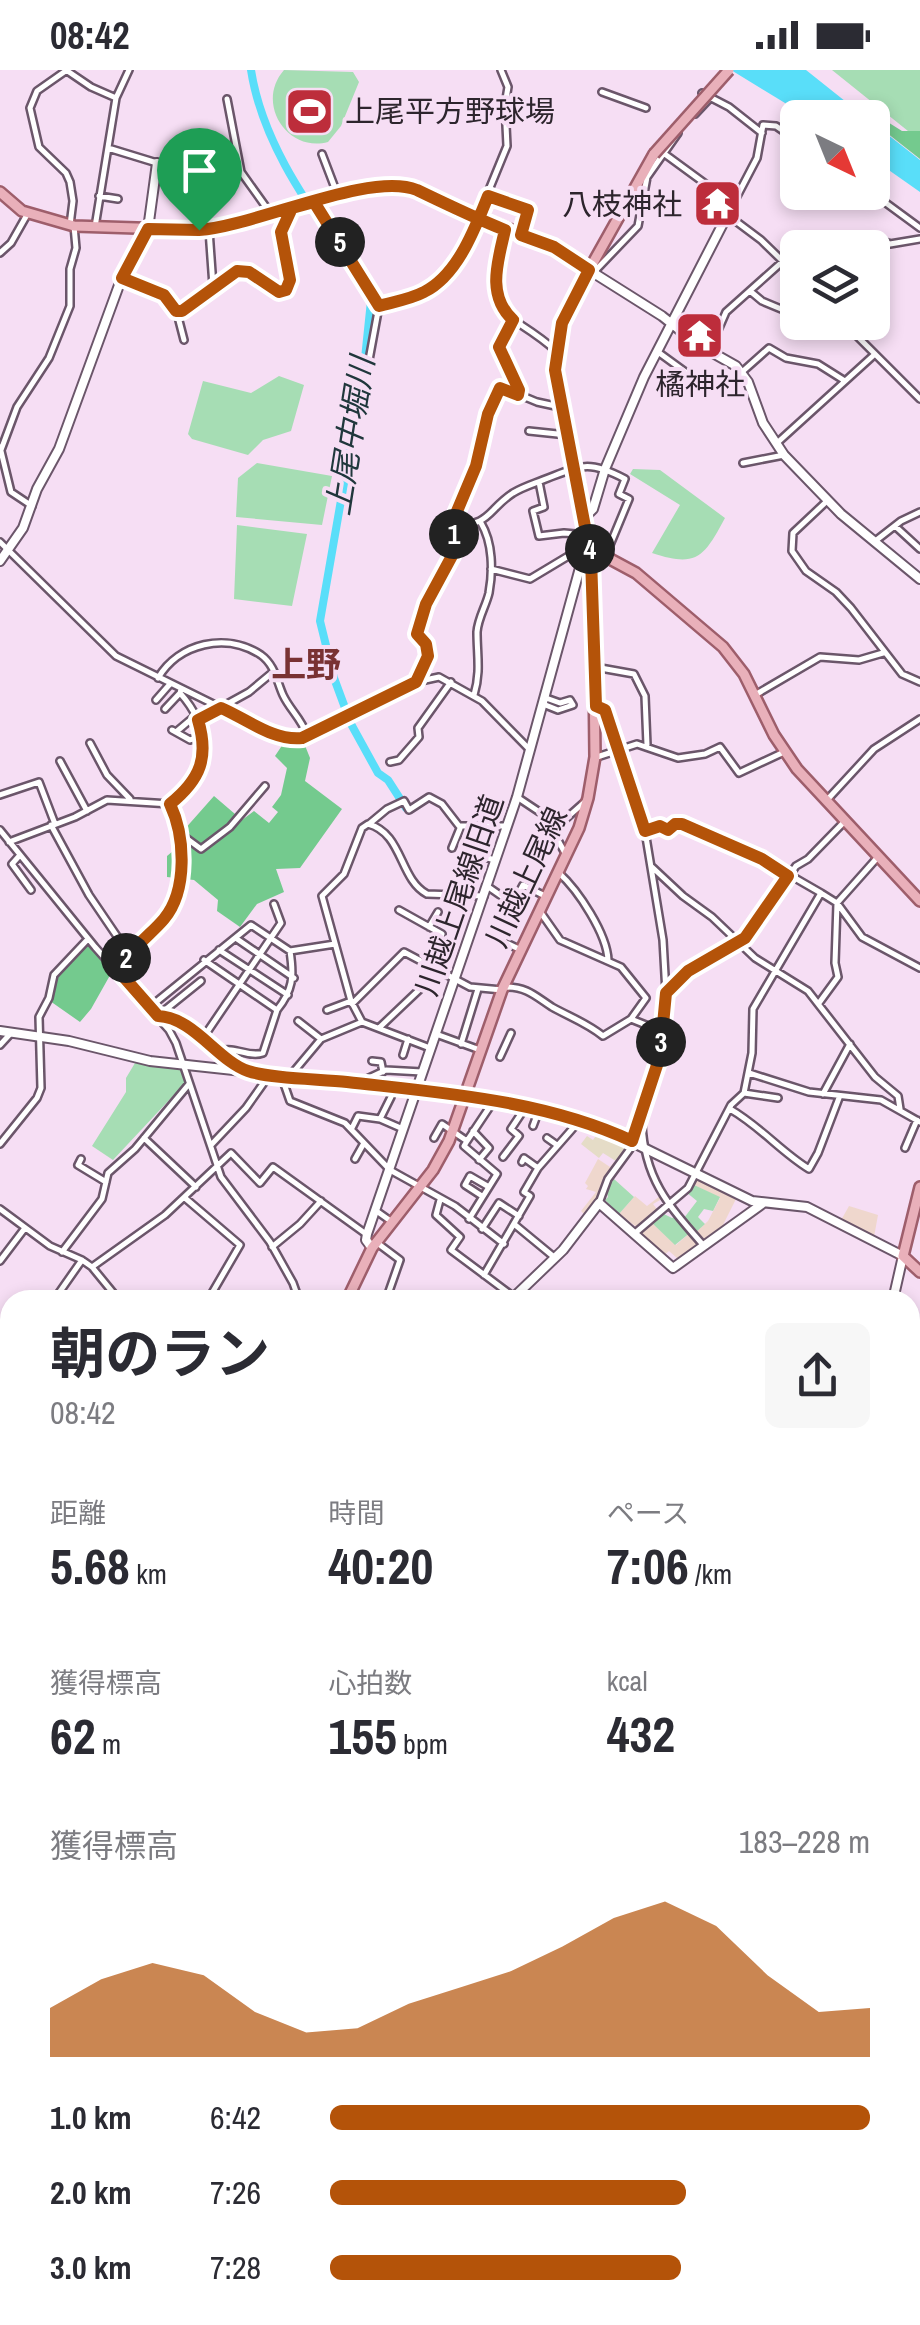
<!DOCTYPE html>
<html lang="ja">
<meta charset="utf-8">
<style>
:root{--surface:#fff;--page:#f7f7f7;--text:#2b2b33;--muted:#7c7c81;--accent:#b45309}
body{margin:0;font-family:"Archivo Narrow","Noto Sans JP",sans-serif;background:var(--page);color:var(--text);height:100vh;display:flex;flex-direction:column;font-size:38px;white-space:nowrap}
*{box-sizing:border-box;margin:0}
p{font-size:32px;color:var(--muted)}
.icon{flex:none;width:55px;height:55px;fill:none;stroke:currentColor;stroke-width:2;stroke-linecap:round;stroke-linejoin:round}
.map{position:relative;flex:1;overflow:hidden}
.panel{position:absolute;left:0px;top:1220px;width:920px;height:1035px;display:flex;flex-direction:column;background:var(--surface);border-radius:30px 30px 0 0;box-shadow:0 5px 15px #0003}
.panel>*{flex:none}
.needle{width:65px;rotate:137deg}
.controls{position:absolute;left:780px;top:30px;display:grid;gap:20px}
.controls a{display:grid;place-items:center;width:110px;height:110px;border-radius:15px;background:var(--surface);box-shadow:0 5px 15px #0003;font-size:50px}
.pin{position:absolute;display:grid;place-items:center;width:85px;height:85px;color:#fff;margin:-102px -42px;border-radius:50% 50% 50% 0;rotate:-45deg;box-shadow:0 0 10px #0007}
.pin .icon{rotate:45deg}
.km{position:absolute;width:50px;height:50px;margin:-25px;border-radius:50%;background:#222;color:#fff;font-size:28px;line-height:50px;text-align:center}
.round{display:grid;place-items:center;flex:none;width:105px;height:105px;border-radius:15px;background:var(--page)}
.head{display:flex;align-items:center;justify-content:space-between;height:170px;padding:0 50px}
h1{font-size:55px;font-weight:700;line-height:75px}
.figures{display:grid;grid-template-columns:repeat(3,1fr);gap:15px;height:170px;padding:10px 50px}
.figures div{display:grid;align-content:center}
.figures b{font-size:50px;font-weight:700}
.figures small{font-size:28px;font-weight:400}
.figures p{font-size:28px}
.chart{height:280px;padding:20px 50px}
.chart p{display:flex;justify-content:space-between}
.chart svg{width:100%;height:180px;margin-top:10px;fill:var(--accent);opacity:.7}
ul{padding:0 50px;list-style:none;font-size:32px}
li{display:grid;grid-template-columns:160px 120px 1fr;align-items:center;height:75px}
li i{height:25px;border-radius:12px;background:var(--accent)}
.status{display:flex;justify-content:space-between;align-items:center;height:70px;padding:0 50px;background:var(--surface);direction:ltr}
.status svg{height:28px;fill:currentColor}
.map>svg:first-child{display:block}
</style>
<div class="status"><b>08:42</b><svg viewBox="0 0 49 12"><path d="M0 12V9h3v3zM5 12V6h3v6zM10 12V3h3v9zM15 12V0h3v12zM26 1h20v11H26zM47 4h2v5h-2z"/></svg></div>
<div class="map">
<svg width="920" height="2255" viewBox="0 0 920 2255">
<rect width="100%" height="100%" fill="#f6def4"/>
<path fill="#e5dcc7" d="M600 1060 629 1075 619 1093 603 1083 599 1088 581 1074 587 1066 593 1070Z"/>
<path fill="#efd7cd" d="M598 1089 610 1097 614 1092 618 1095 586 1146 581 1141 596 1122 586 1119 588 1116 585 1113Z
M698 1108 737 1127 721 1159 704 1173 695 1163 708 1151 720 1128 692 1114Z
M635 1126 647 1136 660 1126 662 1129 653 1134 659 1142 638 1158 619 1144Z
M849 1136 878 1145 874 1167 840 1152Z
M651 1152 676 1175 691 1162 700 1174 678 1189 669 1181 664 1185 640 1164Z
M0 1768 10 1770V1827L0 1857Z
M10 1839V1943L0 1939V1869Z"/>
<path fill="#a6ddb4" d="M284 0 353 2 359 12 341 56 328 72C287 83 255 33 284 0Z
M832 0H920V70L908 61Z
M279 306 304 315 291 361 263 370 248 385 192 369 188 364 203 311 251 323Z
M257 393 332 406 322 455 236 447 238 408Z
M633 399 660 400 725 448C704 487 697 498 652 483L680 435 630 404Z
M237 455 307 464 292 536 234 529Z
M135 993 182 999 186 1012 113 1090 92 1076 126 1022V1008Z
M614 1109 634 1127 619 1144 605 1130 608 1127 606 1119Z
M692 1114 720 1127 713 1141 704 1139 698 1147 705 1154 695 1163 684 1148 697 1131 686 1122Z
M662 1143 672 1148 677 1146 691 1162 675 1175 651 1152Z
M406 2245H482L484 2246 480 2255H402Z"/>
<path fill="#74ca8e" d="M867 39 902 61H920V89L873 52 872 48 861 42Z
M285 671 304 673 310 688 305 711 342 739 300 798 276 799 284 822 257 834 240 857 217 841 218 830 194 810 167 807V786L185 771 183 761 214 726 242 750 254 741 269 753 278 742 272 737 281 725 287 698 275 686Z
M88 873 113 900 91 939 80 952 50 931 56 906Z"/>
<path fill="#59def9" d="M731 0H806L865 47H808Z
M873 53 920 90V122L873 89Z"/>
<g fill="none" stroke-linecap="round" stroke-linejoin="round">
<path stroke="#59def9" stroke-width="8" d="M251 0C263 78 315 144 358 208
M366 219 371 231 364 298 320 551 334 608 351 654 378 703 388 710 406 738
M0 1305H10"/>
<defs>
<path id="street" d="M66 0 91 17 116 28
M67 0 37 21 30 38 39 77 66 103 70 112 73 131 70 155
M602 22 646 38
M702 23 729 37 762 63
M227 29 241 102 271 144
M695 44 710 28
M108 78 157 93
M662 82 733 134 757 88 763 55 776 56 798 71
M322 84 338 126
M871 122 920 158
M488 125 528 140 521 164
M99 126 118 129
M313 133 379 236 369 290
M729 146 761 170 798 206
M95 157 116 28 129 0
M209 160 213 216
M505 160C499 185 483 231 512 249 527 259 541 267 556 281
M850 178 868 165 890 174 920 169
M0 183 11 173 28 143
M594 202 638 156 647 107 678 63
M122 207 164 225 176 239 184 270
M750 221 762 231 798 246
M379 236 425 222 449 199 466 176 507 76 505 35 508 17 501 0
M176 241H182L237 201C255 203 268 222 286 221L291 211 281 162 291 141
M513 250 499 277 517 310 518 325
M813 252H818
M843 252 920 329
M709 281 726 242 782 192
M658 282 702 314
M742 302 769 278 786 288 818 294 845 311
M529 361 567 365
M777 373 875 284
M0 377 11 422 32 436
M1 380 17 337 49 288 70 236V199L76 178 74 156
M743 393 784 385
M539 412 544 437 533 441 539 466 564 463 587 465
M827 431 793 463 792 481 806 501 836 522 851 538 902 604 920 612
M453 455C491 456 487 440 513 423 523 417 533 414 543 410 580 396 587 389 625 409L619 424 629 429 605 487
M895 456 920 479
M0 472 116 586 272 663 287 668H302L416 612 439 607 482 631 530 680
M874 472 901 451 920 442
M491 499 530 509 570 485 587 481
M595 597 634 604 645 626 647 675
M158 608C179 573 226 562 261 585 275 595 277 612 283 625 290 640 301 648 307 665
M416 612C424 594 436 579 417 564L426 534 453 484 455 446 476 396 494 329 503 318 537 332 560 337
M474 625C481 602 477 585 477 562 478 548 486 536 489 523 493 501 493 473 481 453
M755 625 820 587 859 590 883 583
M156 630 170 614
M543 634 558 640 573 635 570 630 560 633 546 628
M596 636 605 640 645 761 663 870 666 923 660 985 644 1027 642 1049 630 1079 608 1109 599 1133
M165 639 180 623
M198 650 249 622 273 602
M172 660 190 670 201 666
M176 662 195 646
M90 673 107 705 130 729
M597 687 637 674 678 688 705 684 720 677 739 703 784 682
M60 691 87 741
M390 692 399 690 419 667 418 658 451 612
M0 725 39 712 55 754
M517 727 544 745 565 783
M827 730 874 679 920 649
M369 754 387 739 404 731 409 740 429 727 442 734 459 756H507
M51 755 89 825 129 884
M0 760 95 877 169 960 176 973 221 1107 270 1172 293 1213 299 1230
M553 760 588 729
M645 761 659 756 667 760 675 754H682L762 789 821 823 837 833 862 867 920 898
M182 765 201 779 230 757 265 716
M9 772 75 747 107 730 170 734C210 703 214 661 180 623L181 619
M452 778 461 756
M473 784 495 790
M20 785 12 794 31 820
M652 797 683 826 712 847 755 888 808 921 875 1007 898 1026 900 1039
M559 803C578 820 607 864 608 890
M487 816 513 834
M399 840 442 864 426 894
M429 857 438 842
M237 869 294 908
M519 879 504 872C501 850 513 834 523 815L545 826
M219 880 288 925
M204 890 277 940 263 983C249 988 235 976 220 981
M122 905C127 879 148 868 164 848 187 819 185 766 170 734
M506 917C527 917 535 926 552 937 570 947 587 953 603 966L631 949 646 928 621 897 560 870 539 840
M666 923 688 901 745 867 796 796 808 789 845 751
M819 933 838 907 835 893 837 833 877 788
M352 934 404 882 470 917 502 920
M150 937 251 855 290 881 335 874
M277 940C293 920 294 907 290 881
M327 940 351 931
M160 944 201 911
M158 946 171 948 243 999
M631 949 661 961
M298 951 321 969
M362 952 351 931 322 826 344 804 362 758 368 754C403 763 399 809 427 824L484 826
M380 957 439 901
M436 964 480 980
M203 968 281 853 274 834
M461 974 478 919
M0 975 11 963
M403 985 408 969
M500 987 511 963
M372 991 381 992 383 1002
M749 1003 809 1022 881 1030 920 1052
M281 1005 290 1031 345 1053 390 1100 455 1136 504 1174
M290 1006 321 969 362 952 430 978
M358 1013 386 1000 422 1002
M744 1023 778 1028
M823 1024 850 974
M730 1039C760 1056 781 1082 809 1099L818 1083 839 1028
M380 1049 391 1027
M642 1053C644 1109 669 1136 704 1176
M533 1056 539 1040
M352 1058 358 1046 380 1049 403 1059
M473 1061 489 1078 479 1090
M144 1068 196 1117
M434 1068 442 1054 467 1071 464 1076 497 1104 469 1149
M547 1068 557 1075
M467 1071 493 1032
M0 1074 37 1028 41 1018 39 947 49 928 54 905 88 869
M212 1074 246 1038 270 1004
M905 1078 917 1050
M503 1087 519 1066 511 1059 525 1038
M81 1089 78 1095 106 1112
M355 1089 364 1073
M522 1092 524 1088 538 1098
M482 1126 465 1115 470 1106 489 1117
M185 1128 240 1175 208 1230
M440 1130 436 1145 460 1167 451 1180 514 1227
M0 1139 50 1176 82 1190
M375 1140 392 1152
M514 1154 554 1187
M482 1159 499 1133 519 1146
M634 1164 688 1118 731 1035 744 1023 752 983 753 939 821 823
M376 1172 400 1190 386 1230
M272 1177 300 1154 321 1131
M62 1182 102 1129 108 1103 135 1079 189 1014
M0 1191 25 1158
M92 1197 165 1145 231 1083 260 1113 273 1097 366 1164
M484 1205 530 1126 524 1122 538 1098 581 1049
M54 1230 82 1190 92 1197 119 1230
M0 1264 10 1267
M0 1406 10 1405
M0 1467 10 1465
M0 1481V1485
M910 1557 920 1563
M0 1572 10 1574
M910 1582 920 1568
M910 1598 920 1609
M0 1612 10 1579
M910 1633 920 1626
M4 1652 10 1634
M910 1655 920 1652
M910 1685 920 1682
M0 1733 10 1735
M0 1862 10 1831
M0 2126 10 2130
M0 2215 10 2220
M910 2227 920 2213
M910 2227 920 2233
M120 2245 151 2255
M562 2245 577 2255
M751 2245 763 2255
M340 2248 357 2255
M760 2252 767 2245
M606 2254 614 2245
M6 2255 10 2245
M37 2255 41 2245
M118 2255 121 2246
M176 2255 180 2245
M212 2255 216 2245
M370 2255 372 2245
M400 2255 403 2245
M531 2255 535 2245
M580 2255 588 2245
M625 2255 639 2245
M686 2255 683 2253 687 2245
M795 2255 803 2245
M858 2255 865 2245
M890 2255 897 2245"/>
<path id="secondary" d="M589 200 662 246 697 274 736 296 748 312 763 353 784 385 841 444 920 509
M585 447 593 439 605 399 644 307 733 134
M0 491 23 458 37 419 59 379 122 207 148 159 157 93
M0 961 69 971 150 991 416 1020 572 1046 595 1054 752 1131 807 1137 903 1186 893 1230
M372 1178 366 1170 367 1164 517 727 581 494 591 488
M511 1230 563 1180 599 1133 673 1198 762 1134
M910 1482 920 1483
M910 1762 920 1769
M910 1790 920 1771
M910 1810 920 1787
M0 2048 10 2051
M910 2167 920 2173
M910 2187 920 2193
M87 2255 90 2245
M246 2255 249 2245
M487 2255 492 2245
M693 2255 700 2245
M704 2255 711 2245"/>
<path id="primary" d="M0 122 22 141 74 156 199 160 226 156 380 115H398L545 173 589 200
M591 488 610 489 636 503 723 577 744 604 774 665 797 699 920 831
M920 1117 903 1186 920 1202
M347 1230 372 1178 433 1100 449 1071 502 920 579 758 588 728 595 687 593 510 579 412 558 324 556 281 563 253 575 225 654 84
M0 2164 10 2140"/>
<path id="highway" d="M910 1668 920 1664
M910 1677 920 1674
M0 1742 10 1745
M0 1756 10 1759"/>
</defs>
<use href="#street" stroke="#6b566a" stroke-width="10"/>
<use href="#secondary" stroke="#6b566a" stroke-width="12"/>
<use href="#primary" stroke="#9e5e6b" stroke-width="14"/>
<use href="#highway" stroke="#9e5e6b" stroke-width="16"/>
<use href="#street" stroke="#fff" stroke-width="5"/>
<use href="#secondary" stroke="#fff" stroke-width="8"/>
<use href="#primary" stroke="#e9b0ba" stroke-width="9"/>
<use href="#highway" stroke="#db7c8c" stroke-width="11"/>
<defs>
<path id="primary-bridge" d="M654 84 729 0"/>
</defs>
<use href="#primary-bridge" stroke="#9e5e6b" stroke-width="14" stroke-linecap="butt"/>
<use href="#primary-bridge" stroke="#e9b0ba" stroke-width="9"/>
</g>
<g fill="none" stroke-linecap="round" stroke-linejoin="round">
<defs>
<path id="route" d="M199 160C256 156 369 101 417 120 446 134 475 148 505 160 498 191 486 225 513 250L499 277 519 320 518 325 500 318 488 344 476 396 455 446 453 484 426 534 417 564 426 574 428 586 416 612 302 668C273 671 247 649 221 638L198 650C209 687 201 709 170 734 185 766 188 820 164 849 148 868 127 879 122 905L158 946C193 947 218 991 248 1001 272 1009 320 1009 347 1012 443 1023 544 1030 632 1071L660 986 666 923 688 901 745 868 788 806 762 789 682 754H675L668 760 660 756 645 761 605 640 596 636 591 488 555 300 562 253 589 200 554 177 521 165 528 140 488 126C475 158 458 205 424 222 411 229 393 232 379 236L314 132 292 138 281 162 290 210 286 220 279 222 249 202 237 201 182 241H176L164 225 122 208 148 159 199 160"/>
</defs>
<use href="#route" stroke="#fff" stroke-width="20"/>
<use href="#route" stroke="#b45309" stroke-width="12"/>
</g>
<defs>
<symbol id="stadium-square" viewBox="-11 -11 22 22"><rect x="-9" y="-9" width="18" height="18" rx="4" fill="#bd2d3b" stroke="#f6def4"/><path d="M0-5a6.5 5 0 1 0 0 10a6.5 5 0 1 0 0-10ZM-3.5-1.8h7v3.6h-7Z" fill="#fff"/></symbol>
<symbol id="temple-square" viewBox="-11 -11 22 22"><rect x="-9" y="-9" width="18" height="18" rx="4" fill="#bd2d3b" stroke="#f6def4"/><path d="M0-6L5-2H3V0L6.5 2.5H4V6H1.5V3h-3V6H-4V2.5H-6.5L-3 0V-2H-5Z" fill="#fff"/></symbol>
</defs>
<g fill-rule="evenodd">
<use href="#stadium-square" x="282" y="14" width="55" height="55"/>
<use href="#temple-square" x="690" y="106" width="55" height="55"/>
<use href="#temple-square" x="672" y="238" width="55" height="55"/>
</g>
<g text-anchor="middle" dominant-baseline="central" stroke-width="8" stroke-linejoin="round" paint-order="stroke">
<g font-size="30" fill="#2d252d" stroke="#f6def4" text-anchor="start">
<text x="345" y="41">上尾平方野球場</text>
<text x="682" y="134" text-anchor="end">八枝神社</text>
<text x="700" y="314" text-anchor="middle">橘神社</text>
</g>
<g font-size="30" fill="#2d252d" stroke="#f6def4">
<text transform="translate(526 807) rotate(-65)">川越上尾線</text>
<text transform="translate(459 825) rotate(-71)">川越上尾線旧道</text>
</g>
<g font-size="32" font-style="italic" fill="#20373c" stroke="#f6def4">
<text transform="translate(350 366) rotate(-81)">上尾中堀川</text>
</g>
<g font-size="35" font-weight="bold" fill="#793233" stroke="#f6def4">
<text x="306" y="594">上野</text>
</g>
</g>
</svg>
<div class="controls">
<a><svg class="needle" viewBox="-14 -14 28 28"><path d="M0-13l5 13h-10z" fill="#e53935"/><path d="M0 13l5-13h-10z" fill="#7c7c81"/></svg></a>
<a><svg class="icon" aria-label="layers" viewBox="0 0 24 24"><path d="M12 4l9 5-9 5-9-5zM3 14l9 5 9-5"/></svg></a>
</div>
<div class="pin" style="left:199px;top:160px;background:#1e9e55"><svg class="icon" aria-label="arrive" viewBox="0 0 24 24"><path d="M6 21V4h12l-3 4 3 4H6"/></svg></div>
<b class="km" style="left:454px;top:464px">1</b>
<b class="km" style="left:126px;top:888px">2</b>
<b class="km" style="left:661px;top:972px">3</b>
<b class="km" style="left:590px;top:479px">4</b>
<b class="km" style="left:340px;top:172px">5</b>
<section class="panel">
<div class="head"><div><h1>朝のラン</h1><p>08:42</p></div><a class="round"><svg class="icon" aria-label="share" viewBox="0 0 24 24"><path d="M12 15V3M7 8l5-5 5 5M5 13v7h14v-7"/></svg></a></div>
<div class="figures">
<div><p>距離</p><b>5.68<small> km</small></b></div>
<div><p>時間</p><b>40:20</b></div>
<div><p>ペース</p><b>7:06<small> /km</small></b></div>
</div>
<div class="figures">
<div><p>獲得標高</p><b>62<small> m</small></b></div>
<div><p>心拍数</p><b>155<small> bpm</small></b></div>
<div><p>kcal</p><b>432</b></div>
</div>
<div class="chart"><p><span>獲得標高</span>183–228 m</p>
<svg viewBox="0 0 160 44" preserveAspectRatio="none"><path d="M0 44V32L10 25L20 21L30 24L40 33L50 38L60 37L70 31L80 27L90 23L100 17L110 10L120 6L130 12L140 24L150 33L160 32V44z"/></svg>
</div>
<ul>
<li><b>1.0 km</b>6:42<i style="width:100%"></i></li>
<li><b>2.0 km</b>7:26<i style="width:66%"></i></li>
<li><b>3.0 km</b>7:28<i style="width:65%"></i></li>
</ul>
</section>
</div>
